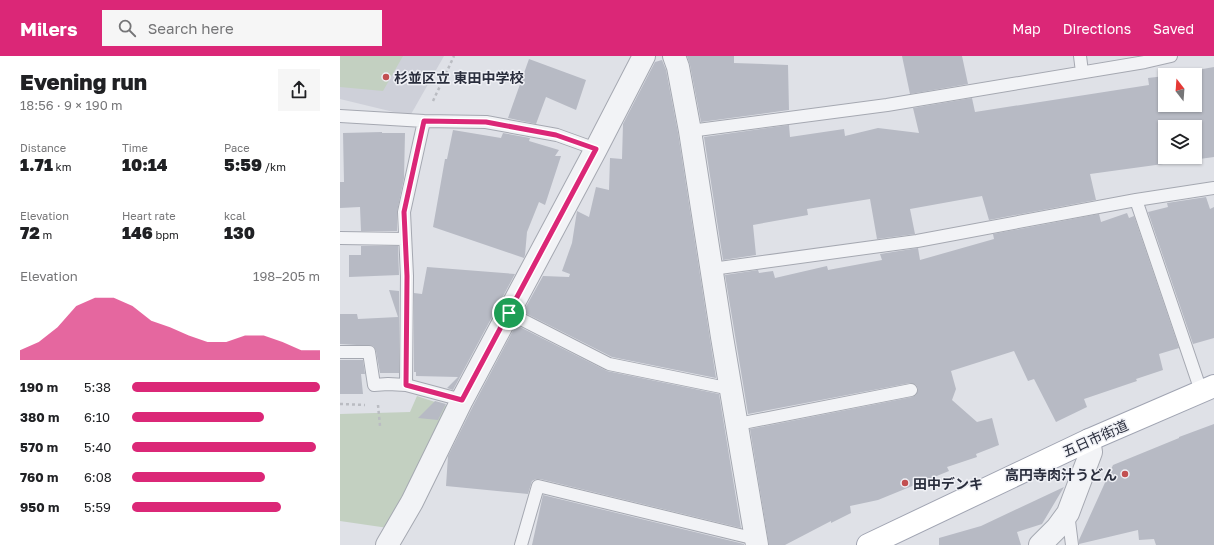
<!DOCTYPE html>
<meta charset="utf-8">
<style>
:root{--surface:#fff;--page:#f6f6f6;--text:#202124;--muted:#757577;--accent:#db2777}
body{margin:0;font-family:"Golos Text","Noto Sans JP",sans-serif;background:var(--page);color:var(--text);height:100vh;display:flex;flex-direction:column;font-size:15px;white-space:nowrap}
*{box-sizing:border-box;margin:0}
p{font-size:13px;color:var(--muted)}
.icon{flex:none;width:22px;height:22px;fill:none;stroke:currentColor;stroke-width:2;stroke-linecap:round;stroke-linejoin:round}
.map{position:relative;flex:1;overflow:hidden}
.details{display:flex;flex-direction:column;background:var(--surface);width:340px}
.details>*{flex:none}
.needle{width:26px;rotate:343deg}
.buttons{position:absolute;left:818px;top:12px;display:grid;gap:8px}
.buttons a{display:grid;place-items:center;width:44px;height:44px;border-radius:0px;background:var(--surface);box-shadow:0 1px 3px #0004;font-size:20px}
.pin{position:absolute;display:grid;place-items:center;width:34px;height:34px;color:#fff;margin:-17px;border:2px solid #fff;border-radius:50%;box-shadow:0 1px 4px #0007}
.round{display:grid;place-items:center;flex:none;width:42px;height:42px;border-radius:0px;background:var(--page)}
.head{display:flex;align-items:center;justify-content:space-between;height:68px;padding:0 20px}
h1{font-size:22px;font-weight:800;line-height:30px}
.metrics{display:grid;grid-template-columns:repeat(3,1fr);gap:6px;height:68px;padding:4px 20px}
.metrics div{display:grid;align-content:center}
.metrics b{font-size:17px;font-weight:800}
.metrics small{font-size:11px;font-weight:400}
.metrics p{font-size:11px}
.chart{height:112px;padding:8px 20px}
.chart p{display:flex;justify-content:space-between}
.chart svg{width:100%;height:72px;margin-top:4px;fill:var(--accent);opacity:.7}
ul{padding:0 20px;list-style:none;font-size:13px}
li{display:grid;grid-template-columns:64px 48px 1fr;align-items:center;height:30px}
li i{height:10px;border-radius:5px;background:var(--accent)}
header{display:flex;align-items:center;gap:24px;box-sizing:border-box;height:56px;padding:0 20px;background:var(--accent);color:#fff}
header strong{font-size:19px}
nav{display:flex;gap:22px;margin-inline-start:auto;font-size:14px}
.search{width:280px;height:36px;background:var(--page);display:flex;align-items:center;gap:10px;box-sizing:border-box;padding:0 14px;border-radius:0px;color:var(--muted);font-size:15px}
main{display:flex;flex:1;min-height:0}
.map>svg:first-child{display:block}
</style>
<header>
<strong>Milers</strong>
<div class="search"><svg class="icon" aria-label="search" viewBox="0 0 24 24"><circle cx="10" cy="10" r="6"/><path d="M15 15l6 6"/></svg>Search here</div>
<nav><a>Map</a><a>Directions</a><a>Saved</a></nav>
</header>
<main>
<section class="details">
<div class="head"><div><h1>Evening run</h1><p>18:56 · 9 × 190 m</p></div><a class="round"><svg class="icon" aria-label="share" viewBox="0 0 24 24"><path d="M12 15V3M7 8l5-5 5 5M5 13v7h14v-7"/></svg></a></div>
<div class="metrics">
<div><p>Distance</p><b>1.71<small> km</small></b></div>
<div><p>Time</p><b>10:14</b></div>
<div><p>Pace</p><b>5:59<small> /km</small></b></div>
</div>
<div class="metrics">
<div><p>Elevation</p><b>72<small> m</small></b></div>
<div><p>Heart rate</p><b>146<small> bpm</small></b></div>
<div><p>kcal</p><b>130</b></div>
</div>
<div class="chart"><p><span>Elevation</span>198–205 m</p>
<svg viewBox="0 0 160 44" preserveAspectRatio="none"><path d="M0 44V38L10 33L20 24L30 11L40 6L50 6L60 11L70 20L80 24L90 29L100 33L110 33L120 29L130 29L140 33L150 38L160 38V44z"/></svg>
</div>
<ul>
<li><b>190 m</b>5:38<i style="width:100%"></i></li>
<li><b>380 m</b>6:10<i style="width:70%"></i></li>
<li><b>570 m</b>5:40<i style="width:98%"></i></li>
<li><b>760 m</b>6:08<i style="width:71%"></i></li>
<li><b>950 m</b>5:59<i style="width:79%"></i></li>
</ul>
</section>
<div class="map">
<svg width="874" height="489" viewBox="0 0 874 489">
<rect width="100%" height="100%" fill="#dfe1e7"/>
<path fill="#ced0d9" d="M0 0H104L70 60 0 43Z"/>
<path fill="#c3d0c1" d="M0 0H63L43 35 0 31Z
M77 340 110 351 48 472 0 465V358L70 356Z"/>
<path fill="#b7bac4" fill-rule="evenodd" d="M347 0H394V7L448 9 449 54 361 66 350 9Z
M562 0H622L628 28 570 38Z
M189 3 246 24 236 54 206 41 196 68 168 62Z
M322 4 326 14 338 77 376 322 272 301 183 256 203 220 229 221 230 218 222 215 232 187 237 155 249 161 256 131 269 134 270 102 282 103 283 68 315 6Z
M874 11V101L750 118 756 144 649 164 642 140 570 153 575 178 537 183 530 143 467 153 468 159 413 169 416 199 383 204 364 81 449 69 450 81 504 73 505 80 538 72 579 77 573 52 632 42 635 56 809 29 808 22 825 20V49H855V19H829ZM825 71H855V101H825Z
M113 74 161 82 163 77 190 82 189 85 219 94 215 100H221L205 149 199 146 187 176 185 199 184 202 93 171 105 103H107Z
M42 76V77H65L64 122 57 156V175H21L20 151 0 152V126H4L3 77Z
M866 141 870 153 874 151V282L853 288 808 156 828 151 827 147Z
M787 157 789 162 794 160 839 292 819 298 823 314 796 323 797 325 744 343 747 351 716 366 694 323 688 325 674 295 611 315 616 333 612 344 637 366 652 362 659 389 636 398 637 401 607 411 609 415 582 426 538 444 510 450 511 457 491 467V465L445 489H429L410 373 572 341 576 339 578 333 576 329 570 327 408 358 385 219 418 214 419 217 433 215 435 222 487 210 488 214 542 204 540 198 578 192 580 204 654 183 653 178 759 158 761 166Z
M21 190H58L59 219 9 221V199H21Z
M87 211 175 218 113 334 107 332 118 321 76 320V316H74V237L82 238Z
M49 234 59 235V317H40L36 295 33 290 0 288V258H17L18 263 58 261Z
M176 269 267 315 379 338 401 472 200 423H196L192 425 188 438 106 430 108 400 133 350Z
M0 304H23L25 318H21L23 338H0Z
M95 345 106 348 98 364 78 362Z
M874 368V489H816L814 483 799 484 798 474 739 488V484L773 409 839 382V381Z
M724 431 702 468 677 476 681 489H599V482L641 470Z
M203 439 404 488V489H192Z"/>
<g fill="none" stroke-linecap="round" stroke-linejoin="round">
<defs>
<path id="lane" d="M740 0 742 16
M0 60 84 65 146 66 217 79 256 93
M350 75 547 49 805 6 831 0
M796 144 861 335
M0 182 65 183
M372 213 577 185 796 144 874 132
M169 257 269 308 391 333
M0 296H29L34 329 48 328 66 329 122 344
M66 329 67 220 64 156 84 65
M398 368 571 334
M728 457 732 489
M181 489 198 430 416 483"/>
<path id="street" d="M334 0 338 11 350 75 382 281 417 489
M47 489 72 446 122 344 256 93 304 0
M700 489 717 472 728 457 751 396 749 384"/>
<path id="primary" d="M528 489 749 384 874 330"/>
</defs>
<use href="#lane" stroke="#a5a8b1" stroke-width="14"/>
<use href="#street" stroke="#a5a8b1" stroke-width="24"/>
<use href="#primary" stroke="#a0a4b2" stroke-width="24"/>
<path stroke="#babcc2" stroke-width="2.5" stroke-dasharray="3 3" stroke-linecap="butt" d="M93 45 114 0
M0 348 25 349
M38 349 40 370"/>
<use href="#lane" stroke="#f2f3f6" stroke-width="12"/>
<use href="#street" stroke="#f2f3f6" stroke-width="22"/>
<use href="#primary" stroke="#fff" stroke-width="22"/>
</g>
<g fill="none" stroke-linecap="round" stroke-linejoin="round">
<defs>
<path id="route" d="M84 65 146 66 216 79 256 93 122 344 66 329 67 220 64 156Z"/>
</defs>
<use href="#route" stroke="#fff" stroke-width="8"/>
<use href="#route" stroke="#db2777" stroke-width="5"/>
</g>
<g fill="#c24f50" stroke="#eff0f5" stroke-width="1.5">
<circle cx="46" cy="21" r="4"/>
<circle cx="785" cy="418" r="4"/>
<circle cx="565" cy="427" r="4"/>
</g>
<g text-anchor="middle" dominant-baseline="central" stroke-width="3" stroke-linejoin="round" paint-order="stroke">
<g font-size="14" font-weight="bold" fill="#2a2e3d" stroke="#eff0f5" text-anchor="start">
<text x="54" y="21">杉並区立 東田中学校</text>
<text x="777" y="418" text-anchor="end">高円寺肉汁うどん</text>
<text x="573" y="427">田中デンキ</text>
</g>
<g font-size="14" fill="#2a2e3d" stroke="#eff0f5">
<text transform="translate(755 382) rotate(-24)">五日市街道</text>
</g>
</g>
</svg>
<div class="buttons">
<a><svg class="needle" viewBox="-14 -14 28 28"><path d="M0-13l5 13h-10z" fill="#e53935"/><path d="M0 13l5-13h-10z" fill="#757577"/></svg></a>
<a><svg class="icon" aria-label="layers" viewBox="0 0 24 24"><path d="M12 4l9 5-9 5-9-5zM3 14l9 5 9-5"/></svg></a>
</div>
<div class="pin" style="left:169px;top:257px;background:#1e9e55"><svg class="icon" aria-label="arrive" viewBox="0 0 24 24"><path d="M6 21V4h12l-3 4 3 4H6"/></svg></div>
</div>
</main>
